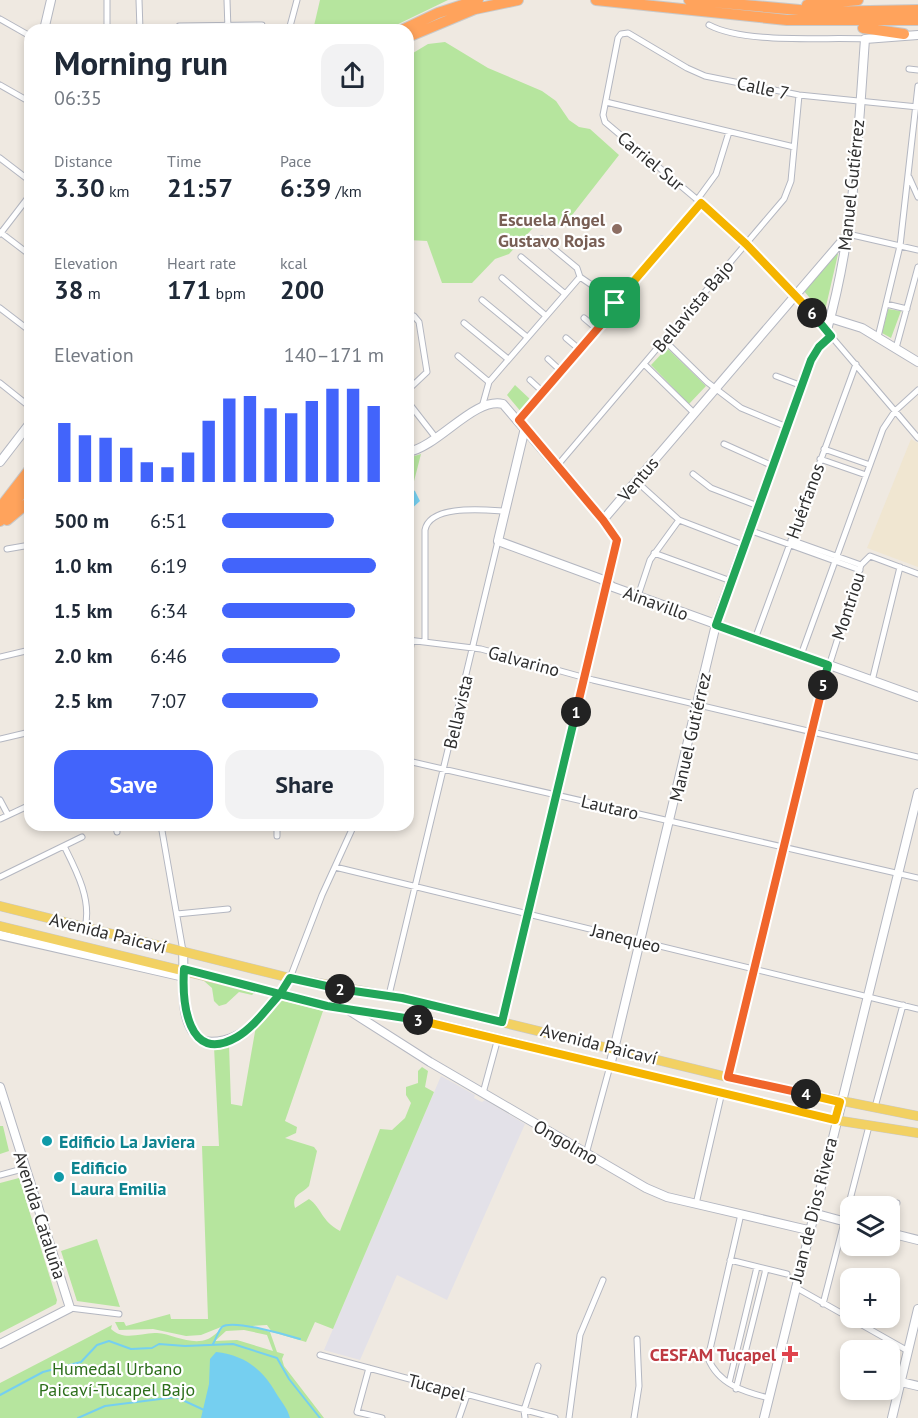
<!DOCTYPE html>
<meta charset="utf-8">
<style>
:root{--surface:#fff;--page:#f2f2f3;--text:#1f2937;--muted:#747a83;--accent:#4264fb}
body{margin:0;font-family:"PT Sans",sans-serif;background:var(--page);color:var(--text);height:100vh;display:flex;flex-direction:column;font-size:22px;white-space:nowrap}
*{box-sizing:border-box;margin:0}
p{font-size:20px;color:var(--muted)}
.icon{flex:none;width:33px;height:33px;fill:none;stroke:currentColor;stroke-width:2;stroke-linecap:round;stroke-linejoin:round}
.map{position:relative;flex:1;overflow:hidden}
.sheet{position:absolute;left:24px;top:24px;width:390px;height:807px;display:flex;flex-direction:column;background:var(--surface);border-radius:18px;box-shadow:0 3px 9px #0003}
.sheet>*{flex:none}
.controls{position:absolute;left:840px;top:1196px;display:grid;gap:12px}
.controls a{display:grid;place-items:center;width:60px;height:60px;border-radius:12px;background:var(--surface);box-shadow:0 3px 9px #0003;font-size:30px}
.pin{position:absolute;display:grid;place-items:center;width:51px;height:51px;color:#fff;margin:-26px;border-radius:12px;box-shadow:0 3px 9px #0006}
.km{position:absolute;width:30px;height:30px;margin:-15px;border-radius:50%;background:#222;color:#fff;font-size:16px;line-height:30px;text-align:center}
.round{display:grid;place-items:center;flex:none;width:63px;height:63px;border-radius:18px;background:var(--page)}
.summary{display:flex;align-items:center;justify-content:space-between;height:102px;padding:0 30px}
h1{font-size:33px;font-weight:700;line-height:45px}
.stats{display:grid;grid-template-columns:repeat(3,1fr);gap:9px;height:102px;padding:6px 30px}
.stats div{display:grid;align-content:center}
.stats b{font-size:26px;font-weight:700}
.stats small{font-size:16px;font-weight:400}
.stats p{font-size:16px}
.chart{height:168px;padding:12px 30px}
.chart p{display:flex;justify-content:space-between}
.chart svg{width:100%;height:108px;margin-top:6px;stroke:var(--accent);stroke-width:6}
.cta{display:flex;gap:12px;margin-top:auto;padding:12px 30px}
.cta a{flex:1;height:69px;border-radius:18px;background:var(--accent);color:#fff;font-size:24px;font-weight:700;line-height:69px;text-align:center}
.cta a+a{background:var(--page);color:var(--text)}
ul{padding:0 30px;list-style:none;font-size:20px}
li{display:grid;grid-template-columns:96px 72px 1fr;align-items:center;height:45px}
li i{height:15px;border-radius:8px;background:var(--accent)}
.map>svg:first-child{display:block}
</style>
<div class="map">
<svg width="918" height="1418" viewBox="0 0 918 1418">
<rect width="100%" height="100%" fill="#efe9e1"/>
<path fill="#e3e1e8" d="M441 1076 475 1095 474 1098 482 1102 485 1100 525 1124 447 1300 397 1275 360 1360 324 1350Z"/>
<path fill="#f0e6d1" d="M911 439 918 443V567L867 548Z"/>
<path fill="#b6e59e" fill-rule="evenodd" d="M320 0H448L386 30H313Z
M445 42 488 68 542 91 556 101 569 120 579 127 590 129 619 155 562 228 544 216 509 254 495 259 472 283H442L427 241 408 240V56L428 44Z
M835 254H838L824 315 804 291Z
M888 309 901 311 891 338 882 333Z
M667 348 706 386 689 404 651 365Z
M515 385 532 401 522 413 507 395Z
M421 454 412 489 408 487V458Z
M204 981V980L254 993 252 995 239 992 226 1004 219 1006 214 1001 212 988Z
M279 1000 323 1011 285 1121 297 1127 296 1133 285 1138 314 1147 317 1151 309 1186C302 1194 291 1194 295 1208L309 1199C322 1208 321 1221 340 1231L380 1129 392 1130 405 1118 411 1103 406 1095V1087L418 1083V1071L422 1067 428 1071 425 1087 434 1092 333 1329 315 1322 306 1342 272 1332 267 1325 252 1326 270 1332 277 1352 284 1354 282 1359 284 1366 324 1418H0V1383L112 1325 111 1329C125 1342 142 1332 157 1333 173 1334 191 1346 208 1339 213 1337 221 1329 226 1325L201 1335 186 1336 153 1329 119 1330 115 1322H124L126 1326 170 1314 171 1319H208L202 1146H219L214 1047 229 1045 231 1104 242 1106 256 1026ZM244 1330 267 1335 273 1351 237 1340 215 1341 226 1331Z
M0 1126H3L9 1151 0 1154Z
M19 1178 57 1300 56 1304 0 1333V1183Z
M97 1239 120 1307 77 1301 61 1251Z"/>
<path fill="#75cff0" d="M408 487 415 491 420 501 409 511Z
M216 1352C245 1355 263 1370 276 1393 282 1403 287 1407 290 1418H201L209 1384 210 1359Z"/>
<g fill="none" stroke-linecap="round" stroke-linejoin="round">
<path stroke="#75cff0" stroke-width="2" d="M213 1344C216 1339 218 1331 222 1327 232 1319 287 1335 300 1339
M0 1395 43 1372 81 1362 97 1345 109 1341 131 1349 152 1348 159 1344 185 1346 233 1344 277 1358 289 1379 320 1418
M78 1418 105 1406 176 1397 204 1410"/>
<defs>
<path id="street" d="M139 0 140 30
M227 0 228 30
M0 19 30 36
M709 25C745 44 823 37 865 39
M179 26 262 25
M107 30V0
M289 30 297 0
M909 69 918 70
M0 85 30 102
M606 102 794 147
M0 158 30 181
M909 177 918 197
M697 200 716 174 729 132
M0 232 30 255
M0 234 30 195
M848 234 918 250
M542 239 577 268 580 277
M521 257 564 293
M580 277 615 301
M502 278 545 315
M482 300 527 337
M615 301 701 203
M886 304 907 309
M0 308 30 331
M408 315 414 316 419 322 427 372 408 390
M584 318 597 329
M464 323 508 359
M827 330 800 299 719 218 605 122 603 115 618 38 621 34 628 33 687 68 705 76 799 95 918 107
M831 336 918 438
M878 337 900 246 918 86
M566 338 579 349
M664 340 707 382 741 408 787 427
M896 348 918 267
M458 356 489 382
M548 359 561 371
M644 364 694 413
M776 376 802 386
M530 380 543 392
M0 383 30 407
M408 402 436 438
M482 407 489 382 580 277
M519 420 611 311 615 301
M724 444 773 466
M824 449 870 465
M820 459 866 475
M557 466 784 199 791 181 799 95
M693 474 711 488 758 506
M636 481 679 520 744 545
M749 530 860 570
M791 540 861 565
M7 549 30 545
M654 553 731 581
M638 596 650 560 679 520
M755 639 856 364
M408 640 481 649 593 680 918 757
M425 640V530C430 504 485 510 505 511
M801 655 883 429 895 411 918 390
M0 657 30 650
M408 661 412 640
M872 681 900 567
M0 739 30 732
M408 761 918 878
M0 800 8 815
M0 819 30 805
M116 825 117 832
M161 825 183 951
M277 825V836
M64 846C76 870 92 900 85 927
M335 867 918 1009
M0 877 82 837
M177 914 228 909
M290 978 322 895 354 825
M389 995 498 541
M727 1077 817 704 861 565 870 556 918 574
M483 1093 498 1038
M875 1107 903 1005
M586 1154 610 1066
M0 1175 26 1168
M696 1204 722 1092
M741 1214 708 1358C718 1384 744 1392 769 1398
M890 1231 897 1203
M730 1260 787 1274
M795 1287 908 1351
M823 1304 869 1126
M70 1308 119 1314
M320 1355 555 1418
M369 1368 357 1412 382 1418
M729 1383 757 1267
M736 1389 766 1269
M459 1418 467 1395
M525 1418 524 1410 538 1366
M569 1418 580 1335 603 1280
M634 1418 639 1386 637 1339"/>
<path id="secondary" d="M44 30 51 0
M830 318 862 328 918 362
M525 428 498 541 601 579 613 587 918 697
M408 452C439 446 474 397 503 404L603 520 617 540 502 1022
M0 462 30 423
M603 520 848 234
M0 935 184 977
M183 951C185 977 176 1026 203 1041 242 1048 272 1008 290 978
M350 1011 430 1062 646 1188 667 1197 808 1230
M610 1066 718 616 811 360 819 347 831 336 827 330C854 235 858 136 865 39L918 35
M0 1087 70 1308 0 1344
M813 1213 850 1223
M890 1233 918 1240
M901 1382 918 1386
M764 1418 918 793
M892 1418 918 1309"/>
<path id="primary" d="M0 906 290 978 402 998 752 1083 918 1116
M0 926 327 1006 431 1022 835 1120 918 1133"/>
<path id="highway" d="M596 0 787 20H918
M689 0 821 12 918 10
M807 5 858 0
M863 28 904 34
M402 30 438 13 478 0
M408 37 475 9 518 0
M0 508 30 469
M7 520 30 501
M0 521 30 483"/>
</defs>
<use href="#street" stroke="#b4b7c1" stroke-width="7"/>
<use href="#secondary" stroke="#b4b7c1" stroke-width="10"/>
<use href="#primary" stroke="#c9c9c9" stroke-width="10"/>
<use href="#highway" stroke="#c9c9c9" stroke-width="12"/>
<use href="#street" stroke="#fff" stroke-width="5"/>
<use href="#secondary" stroke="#fff" stroke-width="8"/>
<use href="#primary" stroke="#f2d163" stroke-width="9"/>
<use href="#highway" stroke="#ffa35c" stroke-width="10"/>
</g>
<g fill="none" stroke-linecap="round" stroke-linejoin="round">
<defs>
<path id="split-1" d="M576 712 617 540 603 520 519 420 612 312 615 303"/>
<path id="split-2" d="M340 989 402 998 502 1022 576 712"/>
<path id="split-3" d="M340 989 290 978 280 994 184 969C182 1001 187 1066 237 1037 254 1027 267 1008 280 994L327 1006 418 1020"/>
<path id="split-4" d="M418 1020 835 1120 840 1102 806 1094"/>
<path id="split-5" d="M806 1094 728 1077 823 685"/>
<path id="split-6" d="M812 313 831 336 819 347 811 360 716 625 828 665 823 685"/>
<path id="split-7" d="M615 303 701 203 746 244 812 313"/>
</defs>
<use href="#split-1" stroke="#fff" stroke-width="12"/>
<use href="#split-2" stroke="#fff" stroke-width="12"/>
<use href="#split-3" stroke="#fff" stroke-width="12"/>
<use href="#split-4" stroke="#fff" stroke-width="12"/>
<use href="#split-5" stroke="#fff" stroke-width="12"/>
<use href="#split-6" stroke="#fff" stroke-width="12"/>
<use href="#split-7" stroke="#fff" stroke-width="12"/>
<use href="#split-1" stroke="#f0652b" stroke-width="8"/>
<use href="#split-2" stroke="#22a559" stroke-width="8"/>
<use href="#split-3" stroke="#22a559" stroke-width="8"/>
<use href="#split-4" stroke="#f5b400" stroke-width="8"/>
<use href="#split-5" stroke="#f0652b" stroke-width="8"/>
<use href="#split-6" stroke="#22a559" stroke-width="8"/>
<use href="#split-7" stroke="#f5b400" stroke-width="8"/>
</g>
<circle fill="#8d6e63" stroke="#fff" stroke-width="2" cx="617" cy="229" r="6"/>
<g fill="#0f9aa8" stroke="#fff" stroke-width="2">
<circle cx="47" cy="1141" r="6"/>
<circle cx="59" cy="1177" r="6"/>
</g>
<path fill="#e0444e" stroke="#fff" stroke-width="2" d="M787 1345h6v6h6v6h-6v6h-6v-6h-6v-6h6z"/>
<g text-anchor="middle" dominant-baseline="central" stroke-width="4.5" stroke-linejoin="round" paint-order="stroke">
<g font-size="18" fill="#2e2e2e" stroke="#fff">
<text transform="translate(763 88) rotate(12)">Calle 7</text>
<text transform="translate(651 161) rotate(40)">Carriel Sur</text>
<text transform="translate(851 185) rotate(-84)">Manuel Gutiérrez</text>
<text transform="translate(693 306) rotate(-50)">Bellavista Bajo</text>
<text transform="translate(638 479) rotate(-50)">Ventus</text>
<text transform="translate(805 501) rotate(-70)">Huérfanos</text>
<text transform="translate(656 603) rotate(20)">Ainavillo</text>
<text transform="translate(848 606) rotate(-72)">Montriou</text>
<text transform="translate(524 661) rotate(15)">Galvarino</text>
<text transform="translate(458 712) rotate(-77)">Bellavista</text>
<text transform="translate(690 737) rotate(-77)">Manuel Gutiérrez</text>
<text transform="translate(610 807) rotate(13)">Lautaro</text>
<text transform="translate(108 933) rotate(14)">Avenida Paicaví</text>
<text transform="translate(626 938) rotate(14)">Janequeo</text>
<text transform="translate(599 1044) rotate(14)">Avenida Paicaví</text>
<text transform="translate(566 1142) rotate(30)">Ongolmo</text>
<text transform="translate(813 1210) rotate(-76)">Juan de Dios Rivera</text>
<text transform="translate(40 1215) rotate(72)">Avenida Cataluña</text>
<text transform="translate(437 1387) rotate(15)">Tucapel</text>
</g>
<g font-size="18" font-weight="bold" fill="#785e54" stroke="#fff" text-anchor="end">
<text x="605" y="219">Escuela Ángel<tspan x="605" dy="21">Gustavo Rojas</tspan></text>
</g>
<g font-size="18" font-weight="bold" fill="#0d838f" stroke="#fff" text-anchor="start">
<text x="59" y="1141">Edificio La Javiera</text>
<text x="71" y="1167">Edificio<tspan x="71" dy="21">Laura Emilia</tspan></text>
</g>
<g font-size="18" font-weight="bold" fill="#be3a42" stroke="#fff" text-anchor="end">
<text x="776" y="1354">CESFAM Tucapel</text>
</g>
<g font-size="18" fill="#2c6e1b" stroke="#fff">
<text x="117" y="1368">Humedal Urbano<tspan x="117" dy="21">Paicaví-Tucapel Bajo</tspan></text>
</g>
</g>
</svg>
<div class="controls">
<a><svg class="icon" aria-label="layers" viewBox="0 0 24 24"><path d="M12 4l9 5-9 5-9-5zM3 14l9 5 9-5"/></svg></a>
<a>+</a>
<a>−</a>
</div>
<div class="pin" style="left:615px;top:303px;background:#1e9e55"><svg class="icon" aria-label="arrive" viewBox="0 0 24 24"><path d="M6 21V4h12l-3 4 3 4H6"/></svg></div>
<b class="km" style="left:576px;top:712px">1</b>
<b class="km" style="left:340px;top:989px">2</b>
<b class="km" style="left:418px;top:1020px">3</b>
<b class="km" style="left:806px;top:1094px">4</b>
<b class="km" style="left:823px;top:685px">5</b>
<b class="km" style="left:812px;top:313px">6</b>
<section class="sheet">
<div class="summary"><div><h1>Morning run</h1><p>06:35</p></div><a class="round"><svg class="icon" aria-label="share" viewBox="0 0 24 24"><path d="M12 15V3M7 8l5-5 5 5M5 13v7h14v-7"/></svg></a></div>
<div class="stats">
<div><p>Distance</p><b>3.30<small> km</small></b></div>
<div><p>Time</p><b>21:57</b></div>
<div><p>Pace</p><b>6:39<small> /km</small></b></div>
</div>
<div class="stats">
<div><p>Elevation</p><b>38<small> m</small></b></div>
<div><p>Heart rate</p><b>171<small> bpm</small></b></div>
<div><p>kcal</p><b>200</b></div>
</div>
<div class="chart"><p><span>Elevation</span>140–171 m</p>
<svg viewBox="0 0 160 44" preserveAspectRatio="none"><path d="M5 44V20M15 44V25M25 44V26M35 44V30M45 44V36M55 44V38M65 44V32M75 44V19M85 44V10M95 44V9M105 44V14M115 44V16M125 44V11M135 44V6M145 44V6M155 44V13"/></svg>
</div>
<ul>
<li><b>500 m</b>6:51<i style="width:69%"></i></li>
<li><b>1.0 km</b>6:19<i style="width:95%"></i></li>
<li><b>1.5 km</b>6:34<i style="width:82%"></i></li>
<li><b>2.0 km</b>6:46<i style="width:73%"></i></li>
<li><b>2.5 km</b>7:07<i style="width:59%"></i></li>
</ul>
<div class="cta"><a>Save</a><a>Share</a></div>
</section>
</div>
